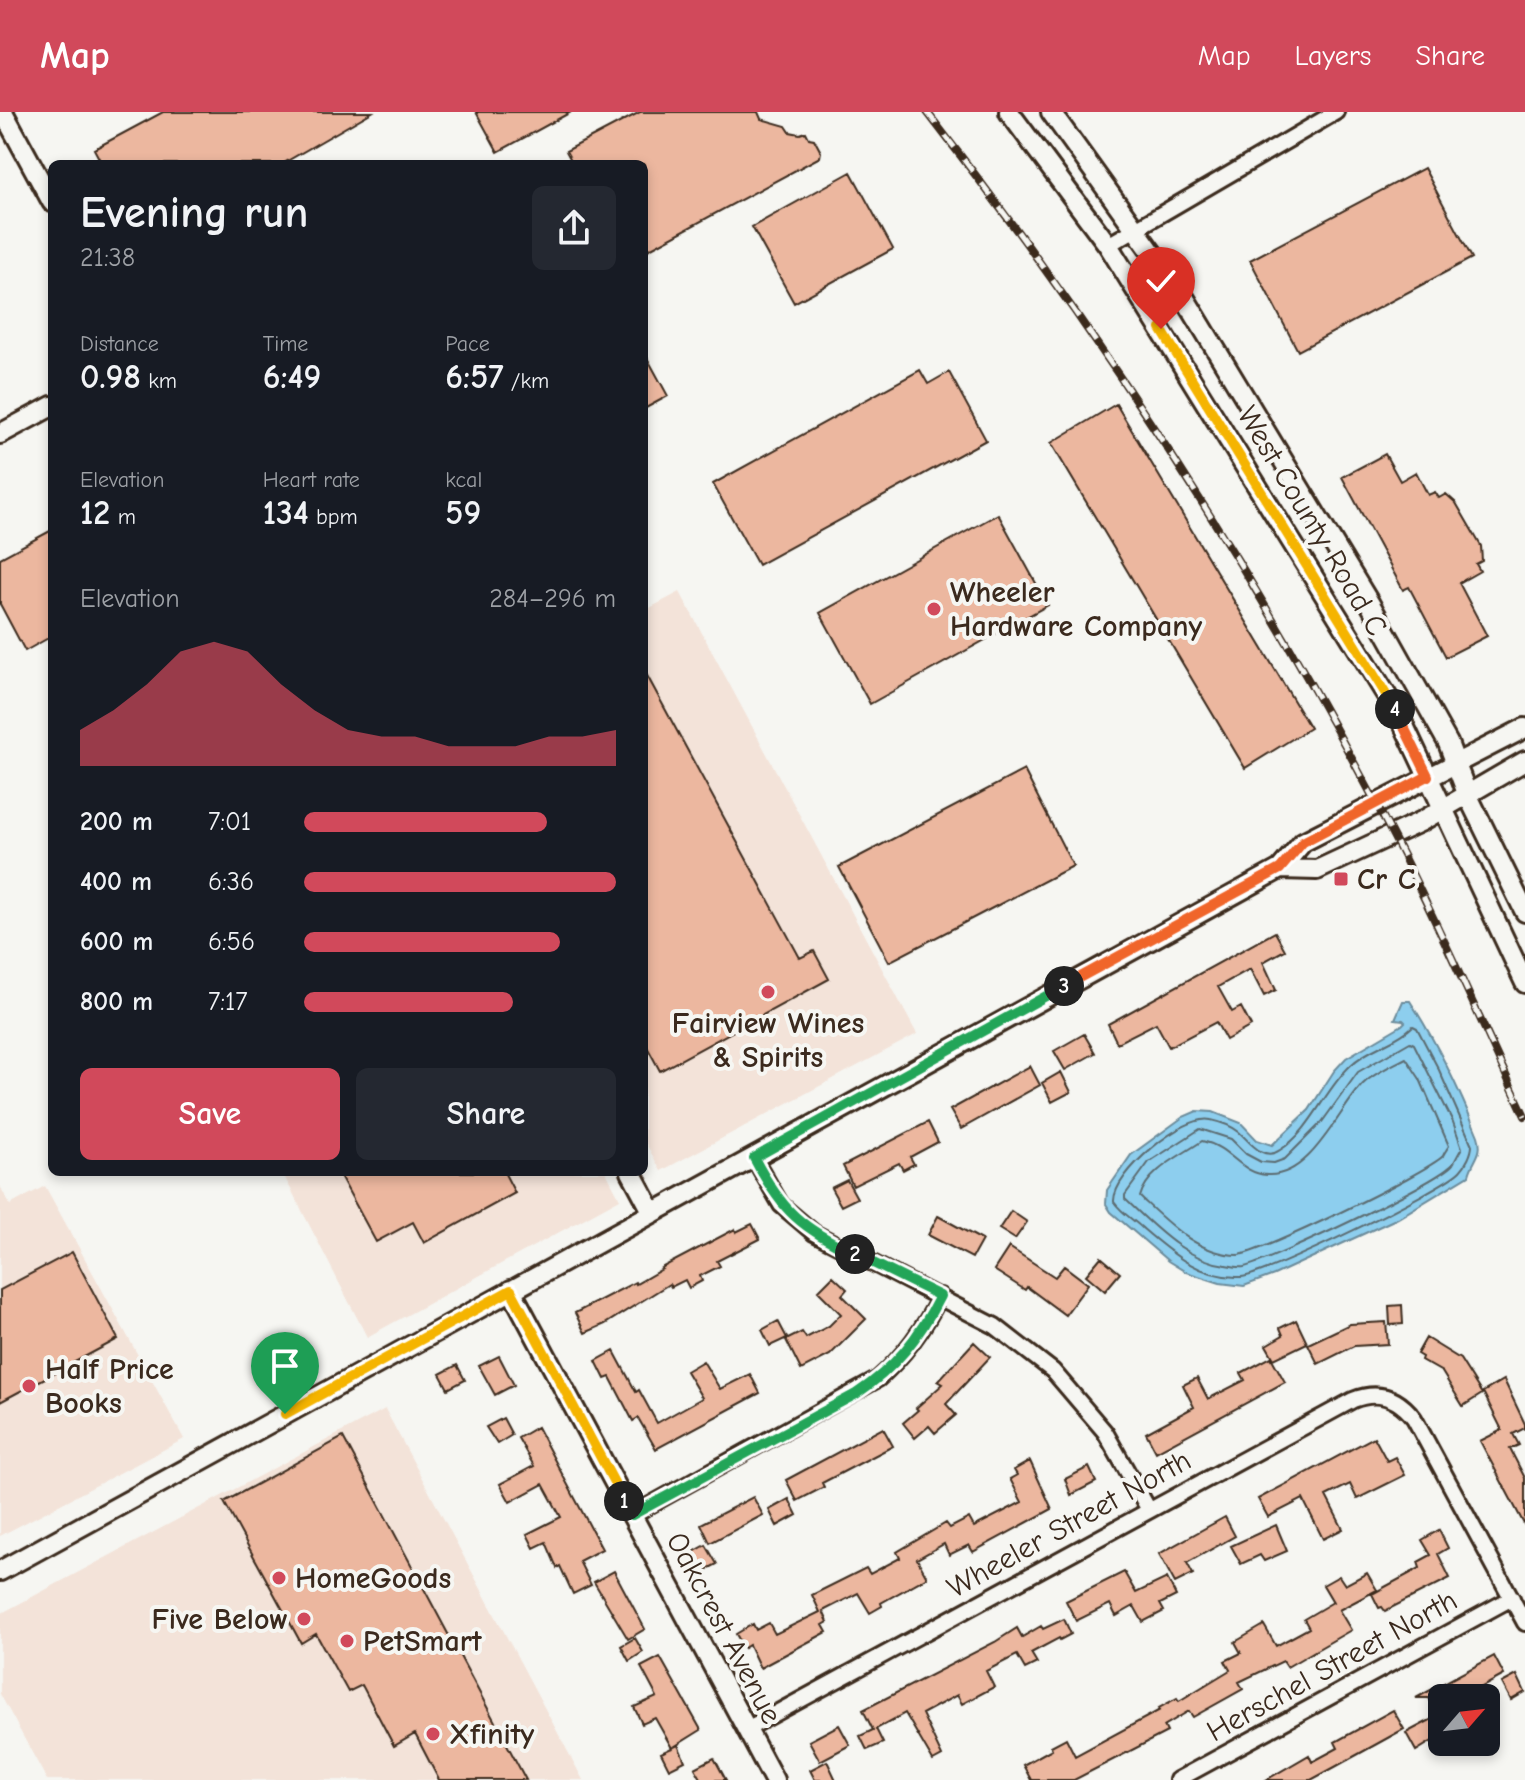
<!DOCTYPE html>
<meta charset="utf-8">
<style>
:root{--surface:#171b24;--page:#242831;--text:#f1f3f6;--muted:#9ea1a6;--accent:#d1495b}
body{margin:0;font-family:"Comic Neue",sans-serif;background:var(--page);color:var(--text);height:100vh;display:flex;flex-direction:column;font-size:30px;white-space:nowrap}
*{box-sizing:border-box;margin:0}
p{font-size:26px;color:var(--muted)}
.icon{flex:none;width:44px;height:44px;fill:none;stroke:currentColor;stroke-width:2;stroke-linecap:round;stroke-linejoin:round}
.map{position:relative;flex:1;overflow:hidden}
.details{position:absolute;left:48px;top:48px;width:600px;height:1016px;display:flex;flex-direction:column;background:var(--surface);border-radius:12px;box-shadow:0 4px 12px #0003}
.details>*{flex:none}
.needle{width:52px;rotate:62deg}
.controls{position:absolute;left:1428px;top:1572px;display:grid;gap:16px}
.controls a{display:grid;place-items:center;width:72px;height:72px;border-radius:12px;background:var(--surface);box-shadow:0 4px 12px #0003;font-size:40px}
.pin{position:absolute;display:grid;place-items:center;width:68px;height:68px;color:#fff;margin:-82px -34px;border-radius:50% 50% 50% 0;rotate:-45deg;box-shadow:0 0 8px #0007}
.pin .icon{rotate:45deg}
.km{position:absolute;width:40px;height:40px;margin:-20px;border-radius:50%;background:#222;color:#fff;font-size:22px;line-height:40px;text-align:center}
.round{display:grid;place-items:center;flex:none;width:84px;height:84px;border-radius:12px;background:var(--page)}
.overview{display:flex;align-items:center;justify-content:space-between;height:136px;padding:0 32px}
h1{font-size:44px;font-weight:800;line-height:60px}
.metrics{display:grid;grid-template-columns:repeat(3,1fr);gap:12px;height:136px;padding:8px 32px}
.metrics div{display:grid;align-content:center}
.metrics b{font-size:34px;font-weight:800}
.metrics small{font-size:22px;font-weight:400}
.metrics p{font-size:22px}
.chart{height:224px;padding:16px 32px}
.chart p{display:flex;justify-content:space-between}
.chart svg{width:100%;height:144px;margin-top:8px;fill:var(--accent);opacity:.7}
.action{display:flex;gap:16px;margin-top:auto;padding:16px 32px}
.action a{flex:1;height:92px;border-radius:12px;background:var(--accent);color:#fff;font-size:32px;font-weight:800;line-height:92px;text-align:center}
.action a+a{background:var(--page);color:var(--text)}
ul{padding:0 32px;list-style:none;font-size:26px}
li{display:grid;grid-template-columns:128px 96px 1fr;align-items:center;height:60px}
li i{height:20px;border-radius:10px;background:var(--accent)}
header{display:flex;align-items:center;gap:48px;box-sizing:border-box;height:112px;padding:0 40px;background:var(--accent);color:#fff}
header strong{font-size:38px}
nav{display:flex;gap:44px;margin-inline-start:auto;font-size:28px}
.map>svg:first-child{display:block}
</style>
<header>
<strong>Map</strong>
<nav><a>Map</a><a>Layers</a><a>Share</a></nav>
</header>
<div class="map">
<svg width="1525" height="1668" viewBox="0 0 1525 1668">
<rect width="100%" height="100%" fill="#f6f6f2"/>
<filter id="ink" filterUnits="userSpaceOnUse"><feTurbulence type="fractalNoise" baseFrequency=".0125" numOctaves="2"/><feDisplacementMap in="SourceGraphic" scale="16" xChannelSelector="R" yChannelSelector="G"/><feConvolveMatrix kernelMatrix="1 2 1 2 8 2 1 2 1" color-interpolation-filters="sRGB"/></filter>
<g filter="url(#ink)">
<path fill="#f3e3d9" d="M680 480 917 922 661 1059 644 1028V499Z
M282 1060H606L620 1087 367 1225Z
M0 1074 10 1093 45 1074 184 1327 0 1424Z
M385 1297 583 1668H47L0 1582V1502Z"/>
<path fill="#8dceee" stroke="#6c8c9b" stroke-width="2" d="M1403 889H1410C1437 931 1459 977 1478 1024 1484 1042 1473 1047 1469 1063L1398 1106 1274 1163 1244 1174 1220 1171 1186 1160 1168 1149 1111 1100 1106 1092 1107 1078 1131 1043 1183 1005 1197 999 1213 1000 1241 1011 1257 1028 1272 1033 1309 998 1334 959 1346 946 1402 913 1405 910 1403 908 1395 907Z"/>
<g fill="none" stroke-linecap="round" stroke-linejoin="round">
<path stroke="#5c6c71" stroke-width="2" d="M1413 914 1417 916 1439 958 1472 1033C1472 1041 1466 1053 1460 1059 1443 1077 1265 1164 1241 1165 1200 1167 1170 1140 1141 1115 1132 1107 1121 1100 1114 1090 1112 1062 1185 1001 1211 1008 1220 1010 1232 1014 1239 1020 1250 1030 1263 1050 1280 1038 1312 1018 1324 978 1351 953 1368 936 1396 931 1413 914Z
M1410 930 1414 932 1453 1010 1462 1036C1459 1040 1456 1047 1453 1052 1438 1070 1271 1149 1244 1155 1238 1156 1231 1154 1226 1153 1185 1148 1154 1114 1125 1087V1083L1149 1050 1200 1017 1231 1027 1246 1042 1261 1050 1274 1051 1285 1047 1322 1010 1358 960Z
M1406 946 1420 967 1449 1034C1448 1035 1443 1043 1443 1044 1426 1061 1259 1142 1238 1143 1198 1143 1167 1110 1140 1085 1147 1058 1181 1044 1202 1029 1231 1035 1239 1061 1267 1063 1311 1066 1338 998 1363 972 1374 961 1392 953 1406 946Z"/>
</g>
<path fill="#ecb79f" stroke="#3b2a1e" stroke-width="2" d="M163 0H372L282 52H102L94 37Z
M476 0H571L498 40Z
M640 0H758L761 7 786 14 790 20 800 22 806 20 809 26 814 27 821 40 820 45 644 140V52H573L566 39Z
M1424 56 1472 146 1298 239 1250 148Z
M851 60 893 137 794 191 752 115Z
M644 240 668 284 644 297Z
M920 258 928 272 949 260 986 328 758 453 713 372Z
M1116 292 1310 616 1245 656 1051 331Z
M1385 342 1400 369 1416 360 1428 383 1435 380 1439 386 1446 382 1456 391 1481 434 1482 449 1476 452 1480 459 1459 471 1487 524 1446 545 1409 475 1403 478 1342 365Z
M998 402 1048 493 870 592 820 501Z
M52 418V524L25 539 0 492V446Z
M644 558 800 846 814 839 829 867 660 959 644 929Z
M1024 658 1073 754 889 850 839 755Z
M1275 820 1285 838 1263 850 1276 878 1264 884 1250 857 1218 875 1232 900 1241 895 1251 914 1226 928 1216 910 1169 935 1156 911 1117 931 1108 912Z
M1084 922 1095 941 1065 958 1054 939Z
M1030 954 1040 973 961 1017 950 998Z
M1061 960 1071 980 1052 990 1042 971Z
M928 1010 938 1030 910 1045 914 1052 903 1058 899 1051 853 1074 843 1054Z
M338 1060H504L515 1081 424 1131 413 1110 376 1130Z
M847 1068 857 1086 841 1094 831 1076Z
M1011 1099 1027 1110 1015 1127 999 1117Z
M938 1104 982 1128 972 1146 928 1123Z
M752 1112 760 1127 717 1149 720 1154 700 1164 702 1169 689 1176 685 1168 671 1175 669 1172 605 1212 585 1221 575 1201 635 1170 636 1172 662 1157 661 1156 735 1117 736 1120Z
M1009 1135 1055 1165 1064 1154 1088 1172 1065 1203 1027 1175 1025 1178 994 1158Z
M72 1140 118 1227 0 1290V1178Z
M1101 1145 1120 1161 1105 1179 1086 1163Z
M833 1164 847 1177 842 1183 866 1207 830 1243 801 1258 786 1228 802 1220 806 1226 829 1214 841 1202 818 1179Z
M1402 1193 1403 1212 1390 1213 1389 1194Z
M1296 1208 1307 1231 1274 1247 1266 1233 1283 1223 1280 1216Z
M778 1209 787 1226 770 1234 762 1218Z
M1386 1210 1388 1232 1354 1234 1318 1252 1308 1232 1350 1212Z
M1426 1226 1460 1247 1482 1282 1463 1294 1442 1260 1421 1248 1422 1245 1417 1242Z
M974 1230 990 1245 946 1292 956 1303 935 1321 929 1314 915 1326 903 1311 918 1298 916 1296 943 1272 938 1269Z
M614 1239 636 1280 639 1278 657 1311 702 1286 686 1259 703 1249 720 1277 750 1262 760 1281 656 1337 638 1306 633 1309 610 1265 605 1267 596 1249Z
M499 1244 514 1273 495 1283 479 1254Z
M1271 1245 1285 1270 1156 1340 1146 1321 1194 1295 1183 1273 1197 1266 1208 1287 1245 1268 1241 1261Z
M457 1253 465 1268 448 1277 440 1262Z
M1504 1268 1525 1312V1316L1513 1322 1519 1333 1510 1337 1525 1366V1414L1480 1329 1502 1318 1483 1280Z
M503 1306 512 1323 497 1332 486 1315Z
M537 1315 602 1437 579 1449 591 1473 573 1482 560 1454 557 1456 546 1430 534 1436 527 1422 561 1405 543 1372 510 1390 500 1372 534 1354 518 1326Z
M883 1316 893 1334 822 1371 824 1375 797 1389 786 1368Z
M343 1325 526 1668H439L415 1622 394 1634 362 1573 348 1580 316 1522 301 1531 224 1390Z
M1374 1325 1387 1349 1395 1345 1405 1363 1357 1387 1350 1372 1326 1384 1343 1417 1323 1427 1303 1387 1268 1405 1258 1387Z
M1030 1349 1052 1397 973 1440 969 1433 949 1443 944 1432 917 1447 927 1465 881 1491 882 1494 870 1501 858 1481 823 1499 828 1510 823 1513 827 1520 760 1556 749 1533 744 1536 736 1522 753 1512 756 1518 769 1511 775 1522 820 1500 812 1483 866 1456 870 1462 900 1446 897 1440 946 1411 950 1416 969 1406 974 1415 1022 1390 1010 1367 1017 1363 1014 1358Z
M1089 1355 1096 1370 1071 1383 1065 1367Z
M753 1385 763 1403 710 1431 701 1412Z
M789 1387 797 1403 777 1414 769 1398Z
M1225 1405 1235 1424 1187 1451 1193 1462 1175 1471 1159 1442Z
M1276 1413 1287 1439 1264 1449 1260 1443 1241 1452 1231 1434Z
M1439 1418 1448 1436 1438 1442 1450 1466 1385 1499 1382 1495 1379 1496 1372 1482 1420 1456 1418 1450 1431 1443 1422 1428Z
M706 1433 717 1452 702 1460 692 1441Z
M614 1459 645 1517 628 1527 594 1470Z
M1124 1460 1136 1481 1167 1466 1176 1484 1160 1492 1164 1499 1143 1510 1134 1494 1116 1504 1110 1492 1076 1509 1066 1489Z
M1367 1461 1377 1478 1339 1498 1351 1518 1287 1555 1283 1549 1239 1570 1243 1577 1193 1605 1189 1599 1164 1614 1167 1620 1074 1668H1031L1023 1653 1052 1637 1051 1634 1066 1626 1075 1644 1160 1598 1159 1596 1177 1586 1179 1589 1230 1558 1225 1549 1241 1541 1235 1530 1264 1513 1276 1534 1309 1516 1304 1507 1333 1490 1323 1473 1339 1464 1345 1473Z
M1064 1507 1071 1522 1060 1528 1059 1526 1031 1541 1037 1551 1025 1557 1017 1543 986 1559 994 1575 962 1592 957 1583 922 1602 942 1644 933 1649 905 1601 876 1617 883 1631 867 1638 860 1624 873 1618 863 1598 995 1530 1017 1516 1022 1525 1041 1514 1043 1517Z
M635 1526 643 1540 629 1549 621 1534Z
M1494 1544 1504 1563 1462 1586H1442V1623L1416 1639 1406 1621 1438 1604 1429 1586H1416Z
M660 1545 701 1618 672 1636 655 1606 642 1612 634 1595 657 1585 641 1555Z
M1517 1563 1525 1580 1511 1588 1502 1571Z
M1393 1598 1404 1617 1335 1655 1311 1668H1266L1309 1643 1312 1650 1338 1636 1335 1630Z
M839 1613 850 1633 820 1649 809 1629Z
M678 1633 685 1649 669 1657 661 1641Z
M714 1646 726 1668H702L695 1656Z
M827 1649 836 1668H815L810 1658Z"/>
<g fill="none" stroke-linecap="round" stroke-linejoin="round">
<defs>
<path id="street" d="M1108 133 1336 0
M754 1046 781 1093 814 1121 995 1214 1053 1259 1105 1320 1149 1398
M632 1403 878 1267C905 1243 924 1217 940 1184
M747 1617 1353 1288C1378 1278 1398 1285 1414 1306L1525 1511
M1177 1668 1512 1486"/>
<path id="secondary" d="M3 0 52 90
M1009 0 1108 133 1400 605 1525 871
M1051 0 1184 185 1370 492 1448 631 1468 684 1525 800
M0 322 52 294
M1280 757 1317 758 1422 709 1525 649
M631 1060 653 1101
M511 1178 774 1668
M0 1459 1280 757 1303 730 1525 616"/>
</defs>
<use href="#street" stroke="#3b2a1e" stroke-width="20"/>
<use href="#secondary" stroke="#3b2a1e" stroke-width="24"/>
<use href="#street" stroke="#f6f6f2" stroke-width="14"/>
<use href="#secondary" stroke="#f6f6f2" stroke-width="18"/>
<defs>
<path id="rail" d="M927 0C1103 225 1259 466 1391 720 1439 812 1480 909 1525 1004"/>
</defs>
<use href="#rail" stroke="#3b2a1e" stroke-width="8"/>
<use href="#rail" stroke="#f6f6f2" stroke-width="5" stroke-dasharray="15" stroke-linecap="butt"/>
</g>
</g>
<g fill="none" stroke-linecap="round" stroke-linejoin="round" filter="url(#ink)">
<defs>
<path id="split-1" d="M285 1302 511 1178 624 1389"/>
<path id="split-2" d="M624 1389 632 1403 856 1282C895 1256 919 1226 940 1184L855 1142"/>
<path id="split-3" d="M855 1142C800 1114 783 1101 754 1046L1064 874"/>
<path id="split-4" d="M1064 874 1280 757 1303 730 1428 664 1395 597"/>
<path id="split-5" d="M1161 217 1395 597"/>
</defs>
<use href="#split-1" stroke="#fff" stroke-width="16"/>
<use href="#split-2" stroke="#fff" stroke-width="16"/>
<use href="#split-3" stroke="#fff" stroke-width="16"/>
<use href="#split-4" stroke="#fff" stroke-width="16"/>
<use href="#split-5" stroke="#fff" stroke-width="16"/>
<use href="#split-1" stroke="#f5b400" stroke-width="10"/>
<use href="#split-2" stroke="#22a559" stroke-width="10"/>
<use href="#split-3" stroke="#22a559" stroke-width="10"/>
<use href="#split-4" stroke="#f0652b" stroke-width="10"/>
<use href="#split-5" stroke="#f5b400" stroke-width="10"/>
</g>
<g fill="#d1495b" stroke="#f6f6f2" stroke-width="3">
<circle cx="934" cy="497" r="8"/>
<rect x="1333" y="759" width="16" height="16" rx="4"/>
<circle cx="768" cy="880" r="8"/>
<circle cx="29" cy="1274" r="8"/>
<circle cx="279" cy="1466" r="8"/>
<circle cx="304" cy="1507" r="8"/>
<circle cx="347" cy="1529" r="8"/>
<circle cx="433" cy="1622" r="8"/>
</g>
<g text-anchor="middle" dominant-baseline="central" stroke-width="8" stroke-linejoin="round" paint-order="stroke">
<g font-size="30" fill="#3b2a1e" stroke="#f6f6f2">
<text transform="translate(1312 409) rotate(59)">West County Road C</text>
<text transform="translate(1069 1412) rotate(-29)">Wheeler Street North</text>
<text transform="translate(724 1516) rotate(62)">Oakcrest Avenue</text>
<text transform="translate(1332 1554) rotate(-29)">Herschel Street North</text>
</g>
<g font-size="30" font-weight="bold" fill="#3b2a1e" stroke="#f6f6f2" text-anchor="start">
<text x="950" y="480">Wheeler<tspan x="950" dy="34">Hardware Company</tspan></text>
<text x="1357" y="767">Cr C</text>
<text x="768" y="911" text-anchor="middle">Fairview Wines<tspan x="768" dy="34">&amp; Spirits</tspan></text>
<text x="45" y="1257">Half Price<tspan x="45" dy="34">Books</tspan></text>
<text x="295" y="1466">HomeGoods</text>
<text x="288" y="1507" text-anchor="end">Five Below</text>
<text x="363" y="1529">PetSmart</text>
<text x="449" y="1622">Xfinity</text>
</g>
</g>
</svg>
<div class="controls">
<a><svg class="needle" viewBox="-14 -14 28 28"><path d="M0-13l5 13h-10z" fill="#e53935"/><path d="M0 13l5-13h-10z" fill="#9ea1a6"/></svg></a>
</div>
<div class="pin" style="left:285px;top:1302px;background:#1e9e55"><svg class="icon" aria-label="arrive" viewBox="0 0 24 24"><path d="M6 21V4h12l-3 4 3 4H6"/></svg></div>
<div class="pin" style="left:1161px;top:217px;background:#d93025"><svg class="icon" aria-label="check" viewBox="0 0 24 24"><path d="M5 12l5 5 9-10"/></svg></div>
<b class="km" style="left:624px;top:1389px">1</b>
<b class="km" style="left:855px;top:1142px">2</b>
<b class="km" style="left:1064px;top:874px">3</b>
<b class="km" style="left:1395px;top:597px">4</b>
<section class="details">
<div class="overview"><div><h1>Evening run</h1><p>21:38</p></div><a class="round"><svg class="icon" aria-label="share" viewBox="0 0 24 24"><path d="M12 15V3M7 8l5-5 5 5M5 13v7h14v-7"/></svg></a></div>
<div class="metrics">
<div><p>Distance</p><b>0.98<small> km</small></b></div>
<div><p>Time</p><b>6:49</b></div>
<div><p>Pace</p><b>6:57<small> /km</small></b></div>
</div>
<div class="metrics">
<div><p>Elevation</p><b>12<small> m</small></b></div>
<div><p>Heart rate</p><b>134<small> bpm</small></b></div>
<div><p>kcal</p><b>59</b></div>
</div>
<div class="chart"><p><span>Elevation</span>284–296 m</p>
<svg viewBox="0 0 160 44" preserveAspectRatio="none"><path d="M0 44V33L10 27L20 19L30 9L40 6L50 9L60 19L70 27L80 33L90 35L100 35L110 38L120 38L130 38L140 35L150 35L160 33V44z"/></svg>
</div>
<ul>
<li><b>200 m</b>7:01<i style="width:78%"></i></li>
<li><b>400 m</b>6:36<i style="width:100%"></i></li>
<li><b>600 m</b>6:56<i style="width:82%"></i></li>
<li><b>800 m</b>7:17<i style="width:67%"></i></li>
</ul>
<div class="action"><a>Save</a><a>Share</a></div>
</section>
</div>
